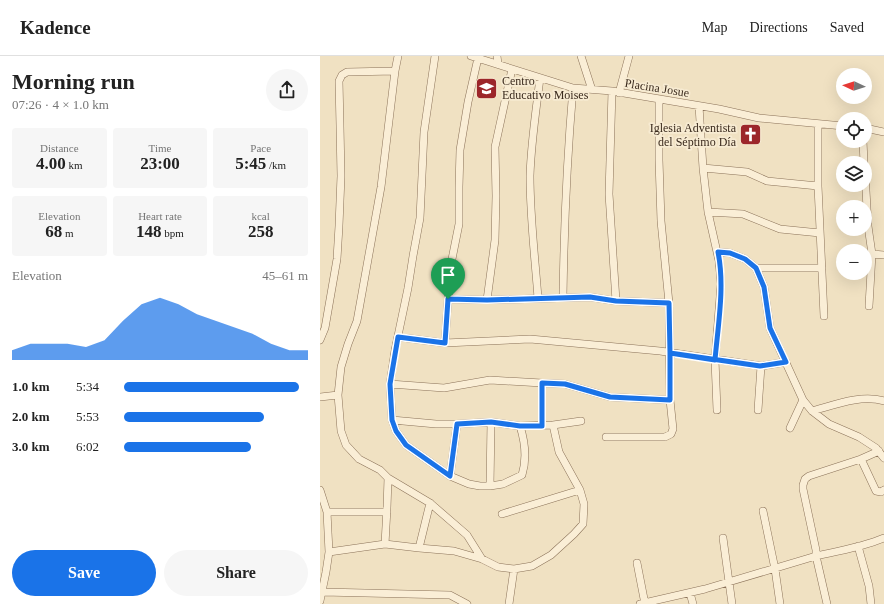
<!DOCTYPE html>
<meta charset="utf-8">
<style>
:root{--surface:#fff;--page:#f6f6f6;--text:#222;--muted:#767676;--line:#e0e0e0;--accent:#1a73e8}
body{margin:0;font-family:"Times New Roman",serif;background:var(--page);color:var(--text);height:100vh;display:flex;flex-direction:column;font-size:15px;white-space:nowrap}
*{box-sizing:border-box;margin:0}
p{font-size:13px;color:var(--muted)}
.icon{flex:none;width:22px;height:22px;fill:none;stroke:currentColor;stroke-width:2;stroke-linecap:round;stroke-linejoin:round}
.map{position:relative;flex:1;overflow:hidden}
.drawer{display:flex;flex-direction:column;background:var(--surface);width:320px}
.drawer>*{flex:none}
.needle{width:26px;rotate:274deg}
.fabs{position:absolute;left:516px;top:12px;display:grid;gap:8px}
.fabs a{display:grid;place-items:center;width:36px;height:36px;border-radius:50%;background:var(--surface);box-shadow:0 4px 16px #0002;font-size:20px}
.pin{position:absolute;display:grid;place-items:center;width:34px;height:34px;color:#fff;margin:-41px -17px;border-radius:50% 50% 50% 0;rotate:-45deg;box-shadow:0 0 4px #0007}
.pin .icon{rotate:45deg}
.round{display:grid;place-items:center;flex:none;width:42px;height:42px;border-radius:21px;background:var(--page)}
.head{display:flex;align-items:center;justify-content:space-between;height:68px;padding:0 12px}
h1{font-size:22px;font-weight:700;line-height:30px}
.metrics{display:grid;grid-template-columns:repeat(3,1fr);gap:6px;height:68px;padding:4px 12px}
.metrics div{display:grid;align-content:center;border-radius:4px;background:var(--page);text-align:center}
.metrics b{font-size:17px;font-weight:700}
.metrics small{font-size:11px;font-weight:400}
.metrics p{font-size:11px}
.chart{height:112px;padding:8px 12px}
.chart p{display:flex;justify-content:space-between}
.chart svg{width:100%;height:72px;margin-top:4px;fill:var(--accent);opacity:.7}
.cta{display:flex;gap:8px;margin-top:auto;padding:8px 12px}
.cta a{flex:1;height:46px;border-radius:24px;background:var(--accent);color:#fff;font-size:16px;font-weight:700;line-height:46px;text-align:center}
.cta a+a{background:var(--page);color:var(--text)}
ul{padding:0 12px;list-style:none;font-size:13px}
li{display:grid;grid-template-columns:64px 48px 1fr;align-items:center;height:30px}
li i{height:10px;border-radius:5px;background:var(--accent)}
header{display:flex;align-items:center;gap:24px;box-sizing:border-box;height:56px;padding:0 20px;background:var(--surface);border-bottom:1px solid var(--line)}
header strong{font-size:19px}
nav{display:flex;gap:22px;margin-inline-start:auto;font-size:14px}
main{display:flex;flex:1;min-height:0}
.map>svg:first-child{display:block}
</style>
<header>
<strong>Kadence</strong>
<nav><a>Map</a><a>Directions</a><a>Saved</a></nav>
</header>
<main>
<section class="drawer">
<div class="head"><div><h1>Morning run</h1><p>07:26 · 4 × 1.0 km</p></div><a class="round"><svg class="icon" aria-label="share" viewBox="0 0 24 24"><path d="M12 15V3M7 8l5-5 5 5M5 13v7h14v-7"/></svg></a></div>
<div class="metrics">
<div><p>Distance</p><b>4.00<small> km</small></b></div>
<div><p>Time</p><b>23:00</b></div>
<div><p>Pace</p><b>5:45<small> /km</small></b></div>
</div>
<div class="metrics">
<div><p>Elevation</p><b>68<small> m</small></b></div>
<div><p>Heart rate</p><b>148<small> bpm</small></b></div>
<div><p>kcal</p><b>258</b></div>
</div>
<div class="chart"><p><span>Elevation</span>45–61 m</p>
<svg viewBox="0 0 160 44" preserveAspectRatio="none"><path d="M0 44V38L10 34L20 34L30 34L40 36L50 32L60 20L70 10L80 6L90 10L100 16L110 20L120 24L130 28L140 34L150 38L160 38V44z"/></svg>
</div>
<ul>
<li><b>1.0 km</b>5:34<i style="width:95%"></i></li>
<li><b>2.0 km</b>5:53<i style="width:76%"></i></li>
<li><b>3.0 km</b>6:02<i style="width:69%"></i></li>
</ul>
<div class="cta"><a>Save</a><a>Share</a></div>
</section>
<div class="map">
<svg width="564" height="548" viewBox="0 0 564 548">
<rect width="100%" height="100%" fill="#f0e1c2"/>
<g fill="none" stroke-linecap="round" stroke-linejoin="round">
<defs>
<path id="street" d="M115 0 104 76 100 162 93 200 88 232 75 294 70 328 72 364 76 375 86 389 130 420 149 428 160 430H170L183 428 202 419C207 403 205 386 200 370
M151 0 253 32 292 35 399 53 439 62 523 70
M177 0 178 8
M261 0 272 34
M292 35 289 138 296 245
M299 37 309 0
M379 50 383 112 388 156 399 205 401 228 395 304 397 354
M498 68V130L504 260
M545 72 564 76
M543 85 544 107
M383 112 427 116 447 125 498 130
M545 117 548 170 552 198 564 199
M388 156 423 158 460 173 500 177
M398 196 410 197 425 203 436 212 444 231 450 272 483 344 492 355 509 368 539 381 556 392 564 402
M436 212H502
M243 241C244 172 247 102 253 32
M218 242C215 202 210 161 210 120 211 87 216 55 220 22
M128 243 167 244 270 241 296 245 349 247
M167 244 175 184 176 140 175 91 192 13
M549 250 552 198
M78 281 125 287 210 283 340 295 441 310 466 306
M0 284 5 272 17 203 19 170 21 120 20 70 19 25 22 19 27 16 75 15
M125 287 128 243 132 203 139 168V131L140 94 148 46 158 2
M70 328 124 332 170 324 222 327 245 328 290 341 350 344
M0 341 18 339
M438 354 441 310
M492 355C514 349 541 338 564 345
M72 364 116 368H137L171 366 200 370 233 369 261 365
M222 370V327
M470 372 483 344
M286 381H345L351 378 353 373 350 344 349 247 341 165 339 104V43
M541 403 556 435 561 436 564 434
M130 420 137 368
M68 422 110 447 147 479 162 503
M170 430 171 366
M0 434 7 456 9 496 6 516 0 545
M443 455 455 513 460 548
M7 456H67
M182 458 260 434
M403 482 412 548
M65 488 67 452 68 422 60 414 39 403 26 389 21 375 18 339 21 311 28 288 37 265 61 131 75 15 78 0
M538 490 549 530 551 548
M99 492 110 447
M9 496 65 488 99 492 134 495 162 503 178 511 194 513 212 510 231 499 254 478 263 468 264 448 260 434 239 396 233 369
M317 507 325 548
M3 536 130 539 147 548
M370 537 373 548
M189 548 194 513
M320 548 385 533 496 500V494L483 433V429L485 423 489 420 541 403 559 395
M507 548 496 500C519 495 543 491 564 482"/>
</defs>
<use href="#street" stroke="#8b7259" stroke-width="8"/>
<use href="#street" stroke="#faeed6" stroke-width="7"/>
</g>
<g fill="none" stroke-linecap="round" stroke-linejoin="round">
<defs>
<path id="route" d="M128 243 125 287 78 281 70 328 72 364 76 375 86 389 130 420 137 368 171 366 200 370H222V327L245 328 290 341 350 344V297L395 304C398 269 405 230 398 196L410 197 425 203 436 212 444 231 450 272 466 306 440 310 350 297 349 247 296 245 270 241 167 244 128 243"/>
</defs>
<use href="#route" stroke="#fff" stroke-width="8"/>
<use href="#route" stroke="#1a73e8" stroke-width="5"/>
</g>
<defs>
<symbol id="school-square" viewBox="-11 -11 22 22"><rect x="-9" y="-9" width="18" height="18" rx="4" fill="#9c262a" stroke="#f7ebd2"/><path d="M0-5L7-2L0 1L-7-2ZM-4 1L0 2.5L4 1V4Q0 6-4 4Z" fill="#fff"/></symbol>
<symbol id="church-square" viewBox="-11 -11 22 22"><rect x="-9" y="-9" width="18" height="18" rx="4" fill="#9c262a" stroke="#f7ebd2"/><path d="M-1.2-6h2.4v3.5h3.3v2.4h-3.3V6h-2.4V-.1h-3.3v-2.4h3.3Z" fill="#fff"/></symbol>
</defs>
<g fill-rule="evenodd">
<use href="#school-square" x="154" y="20" width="25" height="25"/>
<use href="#church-square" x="418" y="66" width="25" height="25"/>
</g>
<g text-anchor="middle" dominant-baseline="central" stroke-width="3.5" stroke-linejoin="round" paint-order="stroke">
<g font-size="12" fill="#3a2a1d" stroke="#f7ebd2" text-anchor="start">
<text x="182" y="25">Centro<tspan x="182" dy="14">Educativo Moises</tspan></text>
<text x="416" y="72" text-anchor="end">Iglesia Adventista<tspan x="416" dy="14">del Séptimo Día</tspan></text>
</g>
<g font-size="12" fill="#3a2a1d" stroke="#f7ebd2">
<text transform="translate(337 32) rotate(9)">Placina Josue</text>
</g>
</g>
</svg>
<div class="fabs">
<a><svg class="needle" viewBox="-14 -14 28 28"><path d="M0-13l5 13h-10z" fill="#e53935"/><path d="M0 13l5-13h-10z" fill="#767676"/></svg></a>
<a><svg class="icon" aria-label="locate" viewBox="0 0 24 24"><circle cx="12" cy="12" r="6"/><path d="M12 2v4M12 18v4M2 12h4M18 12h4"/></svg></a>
<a><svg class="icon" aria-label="layers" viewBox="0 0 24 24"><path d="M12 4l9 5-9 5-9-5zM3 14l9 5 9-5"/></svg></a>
<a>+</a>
<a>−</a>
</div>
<div class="pin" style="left:128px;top:243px;background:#1e9e55"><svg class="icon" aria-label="arrive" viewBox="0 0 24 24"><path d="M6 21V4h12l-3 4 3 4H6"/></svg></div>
</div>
</main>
